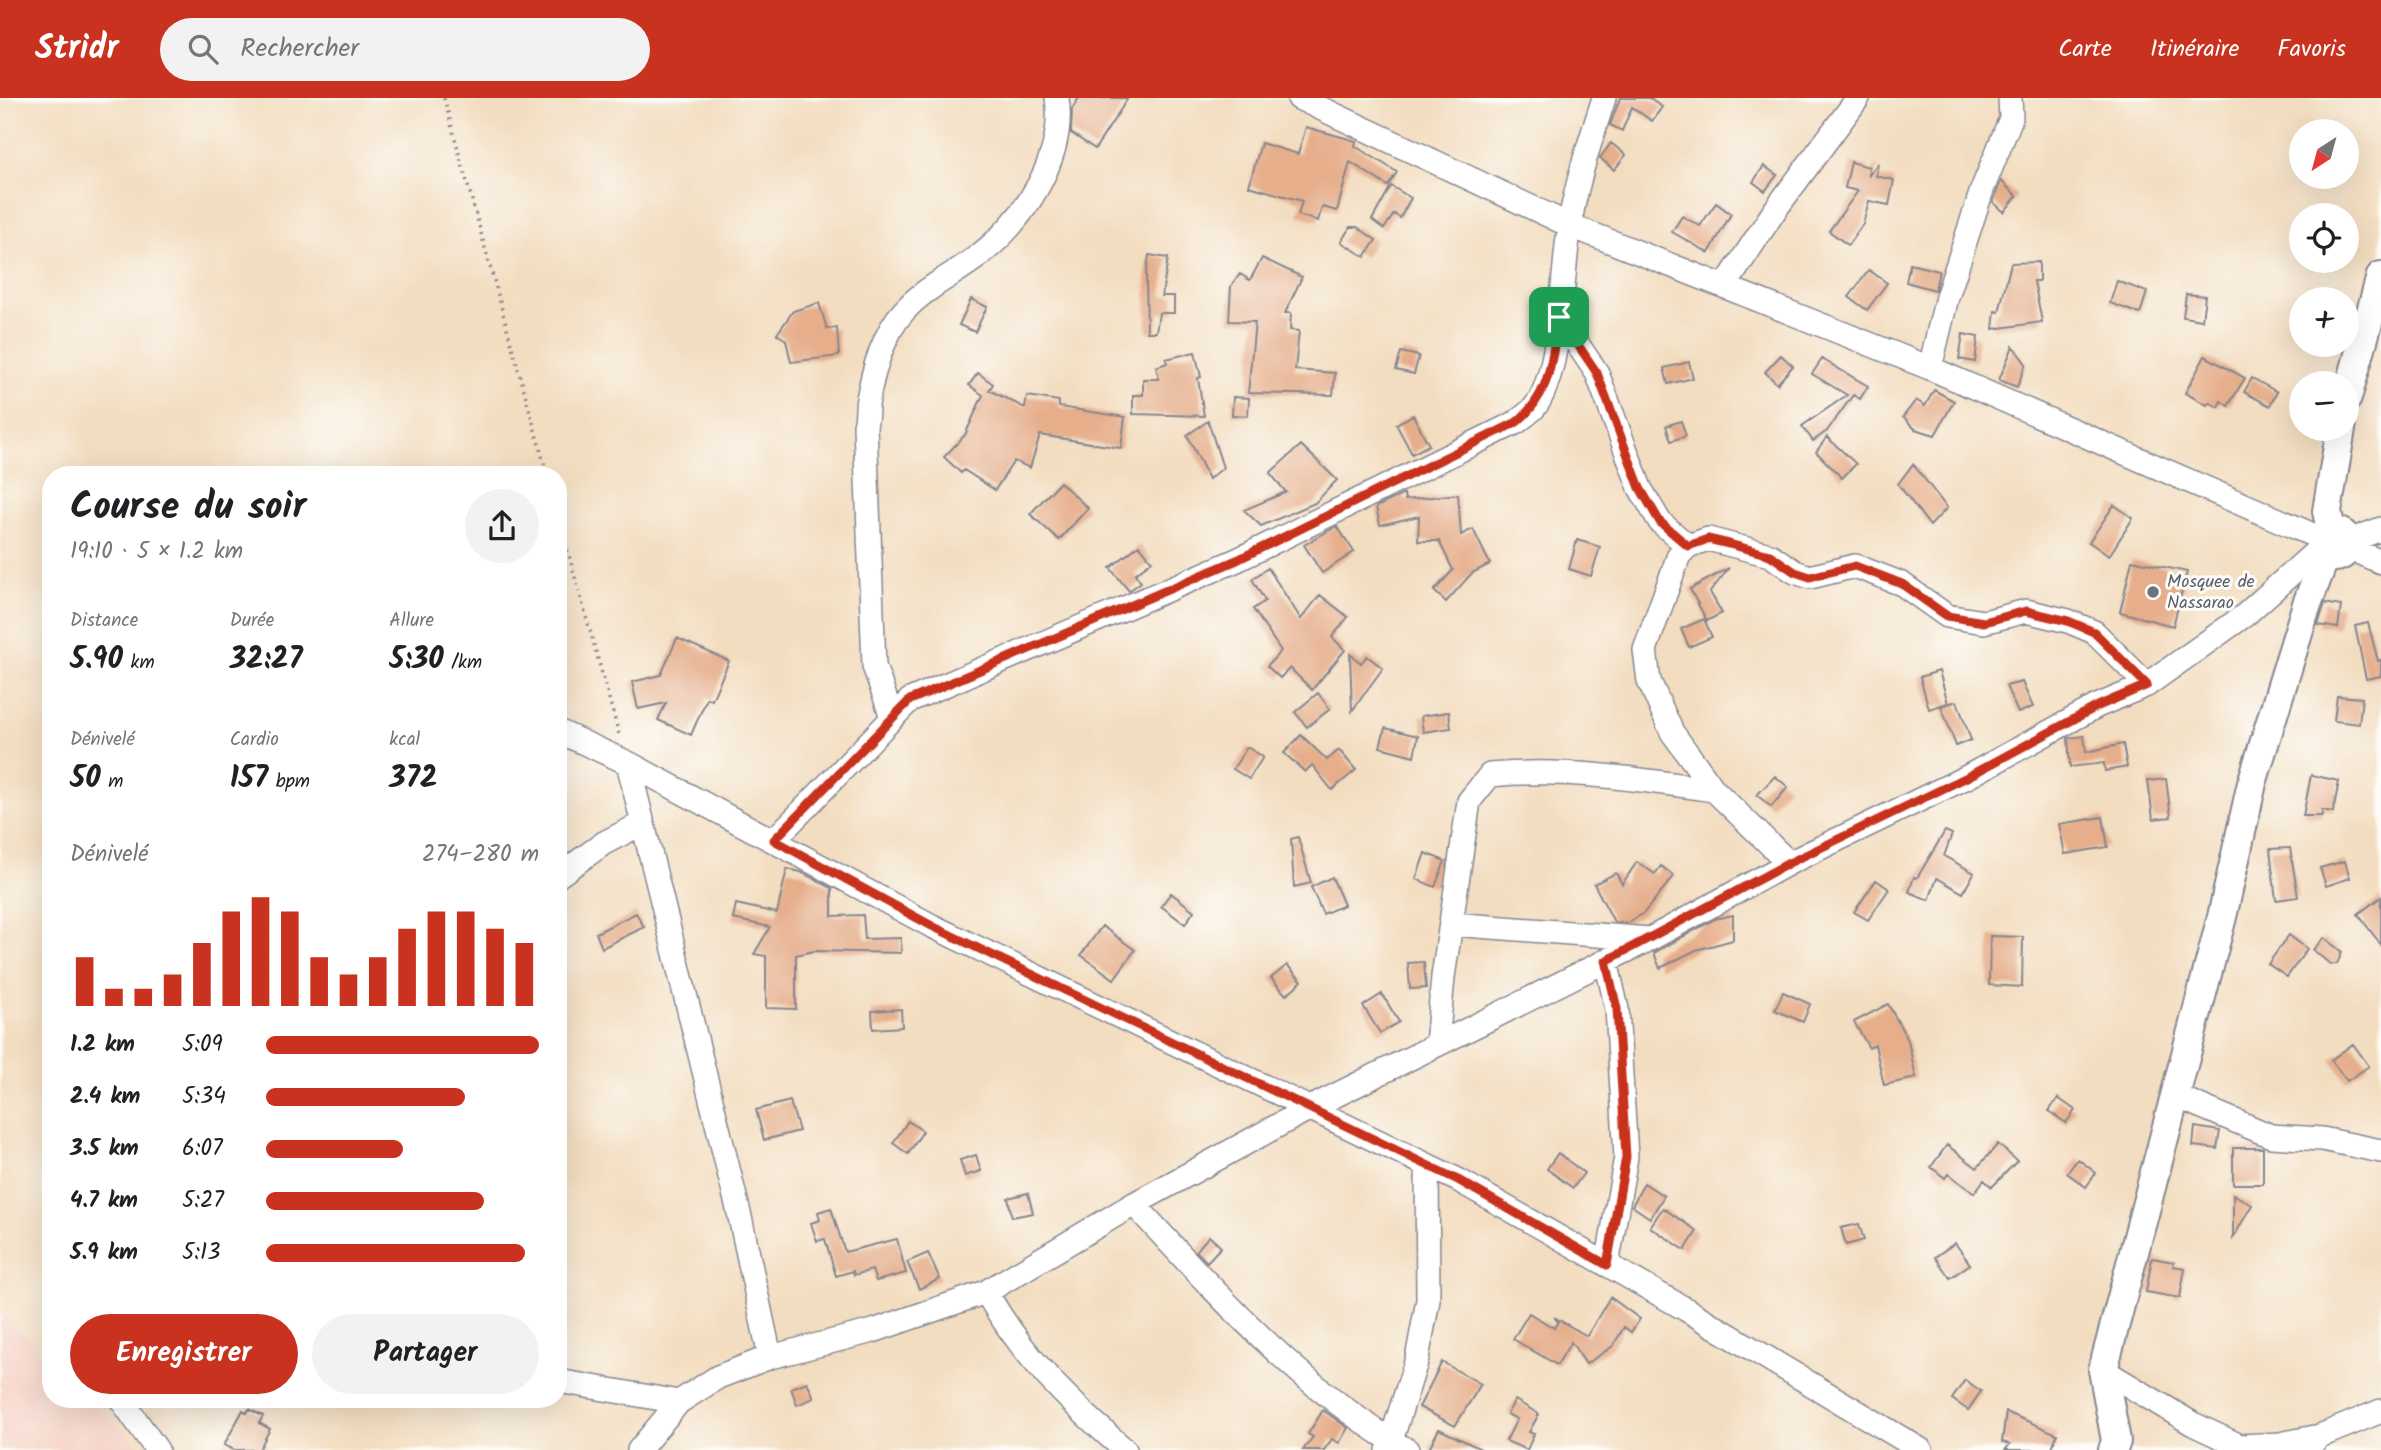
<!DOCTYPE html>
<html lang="fr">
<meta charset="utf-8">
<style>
:root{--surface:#fff;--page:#f2f2f2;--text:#202124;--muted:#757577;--accent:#c8321e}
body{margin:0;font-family:Kalam,sans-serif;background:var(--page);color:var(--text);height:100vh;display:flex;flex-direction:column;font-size:26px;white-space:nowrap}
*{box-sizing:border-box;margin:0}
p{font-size:23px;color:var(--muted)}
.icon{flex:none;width:38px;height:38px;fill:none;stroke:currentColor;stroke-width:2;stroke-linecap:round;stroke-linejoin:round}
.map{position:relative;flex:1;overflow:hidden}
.drawer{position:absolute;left:42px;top:368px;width:525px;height:942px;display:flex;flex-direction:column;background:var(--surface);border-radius:28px;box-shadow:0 7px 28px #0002}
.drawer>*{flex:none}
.needle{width:46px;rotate:216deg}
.controls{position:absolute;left:2289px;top:21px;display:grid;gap:14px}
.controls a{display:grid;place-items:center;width:70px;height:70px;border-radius:50%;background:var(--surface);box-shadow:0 7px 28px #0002;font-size:35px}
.pin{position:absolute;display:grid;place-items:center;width:60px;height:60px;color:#fff;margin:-30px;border-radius:14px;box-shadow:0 4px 10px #0006}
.round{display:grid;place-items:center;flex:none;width:74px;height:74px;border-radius:37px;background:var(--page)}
.headline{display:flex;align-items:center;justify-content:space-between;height:119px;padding:0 28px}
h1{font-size:38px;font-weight:600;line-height:52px}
.metrics{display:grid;grid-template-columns:repeat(3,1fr);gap:10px;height:119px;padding:7px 28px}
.metrics div{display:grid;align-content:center}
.metrics b{font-size:30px;font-weight:600}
.metrics small{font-size:19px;font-weight:400}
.metrics p{font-size:19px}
.chart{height:196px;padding:14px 28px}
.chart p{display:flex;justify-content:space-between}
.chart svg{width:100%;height:126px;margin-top:7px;stroke:var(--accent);stroke-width:6}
.primary-button{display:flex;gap:14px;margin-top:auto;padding:14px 28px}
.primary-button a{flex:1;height:80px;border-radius:42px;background:var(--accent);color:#fff;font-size:28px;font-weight:600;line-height:80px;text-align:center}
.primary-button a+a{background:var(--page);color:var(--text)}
ul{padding:0 28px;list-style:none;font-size:23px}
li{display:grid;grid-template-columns:112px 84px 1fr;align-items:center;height:52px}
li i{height:18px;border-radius:9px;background:var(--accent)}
header{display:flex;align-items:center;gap:42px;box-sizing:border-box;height:98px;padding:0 35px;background:var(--accent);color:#fff}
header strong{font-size:33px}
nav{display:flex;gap:38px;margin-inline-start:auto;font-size:24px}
.search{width:490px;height:63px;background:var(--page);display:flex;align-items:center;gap:18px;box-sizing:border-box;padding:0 24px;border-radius:38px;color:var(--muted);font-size:26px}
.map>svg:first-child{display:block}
</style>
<header>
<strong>Stridr</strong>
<div class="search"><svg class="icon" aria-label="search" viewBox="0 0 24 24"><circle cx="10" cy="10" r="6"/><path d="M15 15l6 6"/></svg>Rechercher</div>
<nav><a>Carte</a><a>Itinéraire</a><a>Favoris</a></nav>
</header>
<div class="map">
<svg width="2381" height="1352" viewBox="0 0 2381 1352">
<rect width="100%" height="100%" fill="#fdfcf7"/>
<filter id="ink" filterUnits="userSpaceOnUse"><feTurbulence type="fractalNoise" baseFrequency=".0143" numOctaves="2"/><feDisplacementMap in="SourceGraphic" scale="14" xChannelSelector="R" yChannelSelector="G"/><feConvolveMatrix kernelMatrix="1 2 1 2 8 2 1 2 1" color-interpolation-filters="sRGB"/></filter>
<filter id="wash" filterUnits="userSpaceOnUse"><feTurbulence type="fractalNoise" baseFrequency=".00686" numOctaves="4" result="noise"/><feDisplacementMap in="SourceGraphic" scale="28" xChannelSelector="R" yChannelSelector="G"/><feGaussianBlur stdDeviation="1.57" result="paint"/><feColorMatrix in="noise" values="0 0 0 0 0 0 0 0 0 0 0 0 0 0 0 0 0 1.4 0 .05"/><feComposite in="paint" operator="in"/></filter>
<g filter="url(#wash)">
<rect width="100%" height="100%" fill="#f3ddc0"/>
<path fill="#f6d2c5" d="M0 1213 51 1262V1300H90L144 1352H0Z"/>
<g id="blocks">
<path fill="#e6ae8b" d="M1079 0H1128L1095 51 1071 35 1072 11Z
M1620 0H1649L1662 9 1652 23 1632 9 1622 33 1610 27Z
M1306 29 1356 43 1355 48 1397 74 1388 88 1350 64 1337 113 1322 109 1318 123 1298 117 1302 103 1249 88 1261 45 1298 56Z
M1611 45 1626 57 1614 72 1600 60Z
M1851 64 1869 69V77L1878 65 1876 78 1894 82 1889 107 1869 103 1863 126 1848 147 1829 133 1858 93 1845 90Z
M1764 68 1777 77 1765 93 1753 84Z
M2001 83 2017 98 2004 114 1993 104Z
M1391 88 1411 100 1400 120 1394 116 1384 131 1372 122Z
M1716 105 1731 116 1709 155 1672 134 1682 118 1700 128Z
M1350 129H1357L1376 142 1365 159 1341 144Z
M1149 157 1168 160 1162 198H1174V215H1159L1156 234H1147L1146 176Z
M1262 160 1302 179 1285 215H1291L1290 232 1299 233 1295 272 1335 275 1333 297 1248 295 1255 224 1229 223 1231 188 1240 176 1250 182Z
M2039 164V183H2034L2042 224 1993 231 1995 213 1999 214 2011 165Z
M1910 166 1939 173 1935 192 1906 184Z
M1869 172 1887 185 1867 212 1849 199Z
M2117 183 2147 194 2140 216 2110 205Z
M2186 196 2205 198 2202 222 2183 219Z
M971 201 987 209 975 234 959 227Z
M819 205 827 231 837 230 839 258 791 264 786 242 777 236 793 213Z
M1963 236 1978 239 1975 264 1959 261Z
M2013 248 2026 266 2017 289 1999 282Z
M1195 254 1201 279 1198 280 1204 318 1133 316V297H1143V281H1159L1156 269 1167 265 1166 261Z
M1401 254 1419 258 1414 276 1396 272Z
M1781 257 1793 268 1777 286 1765 274Z
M2205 258 2245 280 2228 308 2221 303 2218 309 2209 304 2207 307 2185 295Z
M1822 261 1868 288 1860 301 1853 297 1827 333 1813 343 1802 328 1847 297 1812 276Z
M1689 264 1693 280 1668 286 1664 270Z
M978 275 993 286 989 292 1025 310 1027 298 1059 303V309L1125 319 1121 350 1040 337 1030 370 1014 363 995 392 964 372 961 375 944 359 965 337 983 297 969 287Z
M2252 280 2277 294 2270 308 2244 294Z
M1934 292 1954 303 1935 337 1915 331 1903 319 1916 302 1925 308Z
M1233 299 1249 300 1248 318 1232 317Z
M1413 317 1429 347 1412 356 1396 326Z
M1208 323 1223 370 1209 381 1187 337Z
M1681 323 1686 338 1671 343 1666 328Z
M1827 339 1856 366 1842 380 1816 354Z
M1301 347 1337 382 1315 405 1261 428 1244 412 1286 394 1270 375Z
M1913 366 1947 410 1930 428 1898 386Z
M1060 384 1088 410 1059 442 1030 416Z
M1404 396 1405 402 1458 396 1461 437 1473 431 1490 466 1472 475 1446 504 1434 493 1453 472 1439 443H1418L1419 418 1380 427 1376 409Z
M2114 407 2133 420 2109 458 2089 444Z
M1337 428 1354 454 1322 475 1304 447Z
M1577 442 1600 449 1591 478 1569 471Z
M1139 447 1152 463 1135 476 1141 484 1129 493 1110 470Z
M2132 462 2187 474 2173 528 2120 514Z
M1268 470 1301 521 1320 497 1348 519 1332 539 1345 552 1312 592 1290 570 1280 580 1267 568 1281 553 1253 511 1265 503 1252 481Z
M1729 470 1710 494 1722 515 1707 523 1690 491Z
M2325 505 2341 508 2338 530 2318 527Z
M1704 521 1712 539 1689 549 1681 531Z
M2368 525 2378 563 2381 562V578L2366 581 2355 528Z
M677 540 729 563 712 602 707 600 691 637 658 622 666 605 638 611 632 584 661 577Z
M1350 556 1361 565 1367 558 1383 570 1352 613Z
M1939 573 1948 605 1929 611 1920 579Z
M2022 584 2033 609 2018 615 2006 588Z
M1318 595 1330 611 1307 629 1295 614Z
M2337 598 2362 600 2359 626 2334 623Z
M1957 603 1971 642 1956 648 1941 608Z
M1449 614 1451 630 1423 634 1421 618Z
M1385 630 1418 638 1414 658 1380 649Z
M1301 637 1327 662 1339 652 1356 672 1332 692 1312 667 1305 674 1284 655Z
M2084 638 2086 654 2123 646 2127 669 2105 673 2104 665 2070 669 2068 640Z
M1247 649 1263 659 1249 681 1233 671Z
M2311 677 2339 683 2333 714 2322 712V718H2303Z
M1775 678 1788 689 1771 709 1757 697Z
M2166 681 2171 719 2153 721 2148 683Z
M2103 719 2108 749 2065 756 2059 726Z
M1945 733 1952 736 1944 758 1974 775 1963 795 1937 780 1929 802 1909 794 1914 779 1917 780Z
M1298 739 1311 785 1294 789 1291 741Z
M2290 750 2298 799 2276 802 2270 751Z
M1425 755 1445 763 1435 789 1416 781Z
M2345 763 2350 780 2326 788 2320 770Z
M1637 764 1655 776 1661 768 1674 778 1644 815 1627 825 1614 824 1594 786 1616 775 1622 786Z
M787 771 801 774 832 790V818L863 817 865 841 901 840V855L814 853 796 857V911L766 910V858L754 856 770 829 733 821 736 806 777 815Z
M1332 779 1344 807 1323 816 1311 789Z
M1876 782 1889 791 1868 822 1854 814Z
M1171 795 1194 813 1185 826 1161 808Z
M2381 799V847L2358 816Z
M636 815 644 829 602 850 596 835Z
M1733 817V842L1696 852 1660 870 1654 855 1715 821Z
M1102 828 1135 852 1114 881 1081 857Z
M2289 837 2307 851 2287 879 2268 866Z
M1990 838 2023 839 2022 889 1989 887Z
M2324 840 2342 854 2337 866H2330L2313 852Z
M1424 864 1426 890 1410 891 1408 865Z
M1287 867 1302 883 1286 897 1271 880Z
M1783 894 1810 906 1803 924 1775 912Z
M1382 896 1399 924 1380 935 1363 908Z
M1888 906 1908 942 1916 980 1884 987 1875 947 1869 950 1854 924Z
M901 911 902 929 873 931 872 913Z
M2353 946 2369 968 2347 983 2331 962Z
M2058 1000 2075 1012 2066 1025 2049 1013Z
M790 1003 799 1033 764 1042 756 1012Z
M908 1023 923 1033 908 1056 893 1045Z
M2195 1029 2220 1033 2217 1051 2193 1048Z
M1998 1046 2017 1063 1992 1089 1984 1082 1974 1095 1948 1076 1945 1080 1931 1069 1947 1047 1977 1070Z
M2233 1050H2263V1086H2233Z
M1558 1055 1584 1075 1573 1090 1547 1071Z
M976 1057 981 1073 965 1078 960 1062Z
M2078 1061 2096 1075 2086 1089 2067 1075Z
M1644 1085 1664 1098 1650 1120 1632 1108Z
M1028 1095 1033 1115 1012 1119 1008 1100Z
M2233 1096 2252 1107 2233 1140Z
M831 1110 845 1154 897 1141 906 1175 876 1183 872 1172 854 1177 853 1173 836 1178 825 1141 817 1143 811 1125 820 1122 818 1114Z
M1663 1110 1697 1133 1685 1152 1650 1129Z
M1859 1126 1864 1142 1846 1147 1841 1130Z
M1209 1138 1221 1149 1207 1164 1196 1153Z
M1955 1145 1970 1166 1950 1180 1935 1159Z
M928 1155 940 1181 919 1191 907 1164Z
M2152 1160 2174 1164 2173 1168 2185 1170 2180 1200 2146 1194Z
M1610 1199 1640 1221 1631 1234 1624 1229 1613 1248 1586 1266 1571 1244 1557 1267 1513 1241 1529 1215 1554 1230 1558 1224 1554 1219 1587 1238Z
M1442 1264 1481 1286 1455 1328 1419 1309Z
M1965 1282 1981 1293 1968 1312 1952 1301Z
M807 1284 814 1300 797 1307 791 1290Z
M1515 1302 1539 1316 1529 1334 1534 1336 1527 1352 1506 1343 1517 1321 1507 1316Z
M249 1311 263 1318 259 1325 270 1331 259 1352H234L224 1347 243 1312 247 1315Z
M1323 1312 1348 1330 1339 1345 1332 1341 1324 1352H1303L1313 1339 1308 1336Z
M2006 1314 2057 1336 2051 1352H2005L2010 1346 2002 1344Z
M1439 1331 1483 1352H1428Z"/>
</g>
</g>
<g filter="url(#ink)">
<use href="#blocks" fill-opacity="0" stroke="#87868f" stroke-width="2"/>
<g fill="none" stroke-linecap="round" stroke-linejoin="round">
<defs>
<path id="minor" d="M1299 0 1569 127 1930 270 2322 441
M1725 188 1775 112 1858 0
M1559 219 1597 275 1640 390 1660 424 1688 448
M1930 270 1947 199 1982 92 2011 20 2010 0
M2349 443 2381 431
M2348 450 2381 464
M892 619 874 568 865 327C868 318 866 310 868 301 873 273 884 234 904 213 925 189 956 176 981 156 1025 121 1066 58 1057 0
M558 633 628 665 932 828 1458 1082 1687 1212 1921 1352
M628 665 740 1119 770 1259
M774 742 910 602 1237 462 1517 324C1523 319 1529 315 1534 310 1562 277 1562 170 1570 125 1577 82 1591 41 1604 0
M1789 765 1714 692 1672 634 1649 583 1645 552 1679 457 1688 448 1708 441 1770 457 1795 474 1810 479 1855 468 1902 486 1947 518 1984 524 2026 513 2068 523 2094 534 2147 587
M558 778 604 745 641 726
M1451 826 1650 841
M1606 863 1617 911 1626 1059 1607 1167
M1437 947 1443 879 1469 703 1490 677C1566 670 1638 681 1714 692
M2176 998 2271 1038 2322 1041 2381 1053
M1134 1106C1217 1196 1300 1290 1407 1352
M986 1194C1023 1259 1068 1303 1125 1352
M2103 1272 2193 1326 2240 1348 2280 1346 2320 1338
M558 1283 679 1304
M120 1300 157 1352
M2309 1348 2320 1338 2381 1313
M639 1352 679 1304 718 1279 770 1259 873 1233 986 1194 1134 1106 1310 1010 1650 841 1789 765 1967 679 2097 608 2147 587 2245 517 2322 448
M1388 1352 1417 1261 1428 1202 1427 1067"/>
<path id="tertiary" d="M2347 300 2381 178
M2322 446a13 13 0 1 1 26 0a13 13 0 1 1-26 0Z
M2331 433 2327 413 2341 331
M2113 1352 2116 1343 2103 1272 2222 819 2252 685 2307 506 2326 456"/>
</defs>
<use href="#minor" stroke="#87868f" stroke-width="26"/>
<use href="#tertiary" stroke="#87868f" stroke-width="32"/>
<path stroke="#87868f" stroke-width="3.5" stroke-dasharray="2 5" stroke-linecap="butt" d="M444 0 547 376
M558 418 620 640"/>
<use href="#minor" stroke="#fff" stroke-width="23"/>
<use href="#tertiary" stroke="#fff" stroke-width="28"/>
</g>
</g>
<g fill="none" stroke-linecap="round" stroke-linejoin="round" filter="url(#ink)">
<defs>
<path id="route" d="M1559 219 1597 275 1640 390 1660 424 1688 448 1708 441 1729 446 1770 457 1795 474 1810 479 1855 468 1902 486 1947 518 1984 524 2026 513 2068 523 2094 534 2147 587 2098 608 1967 679 1789 765 1606 863 1617 911 1626 1059 1607 1167 1458 1082 932 828 774 742 910 602 1237 462 1517 324C1552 295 1551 261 1559 219Z"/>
</defs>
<use href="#route" stroke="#fff" stroke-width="14"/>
<use href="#route" stroke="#c8321e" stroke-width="9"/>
</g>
<circle fill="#6b7280" stroke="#fdfcf7" stroke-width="2.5" cx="2153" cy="494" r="7"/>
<g text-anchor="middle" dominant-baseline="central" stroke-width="6" stroke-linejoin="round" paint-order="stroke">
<g font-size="18" fill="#5b616d" stroke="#fdfcf7" text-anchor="start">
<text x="2167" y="484">Mosquee de<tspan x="2167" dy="21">Nassarao</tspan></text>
</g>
</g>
</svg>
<div class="controls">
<a><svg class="needle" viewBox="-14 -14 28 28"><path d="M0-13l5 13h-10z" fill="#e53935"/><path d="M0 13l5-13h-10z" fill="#757577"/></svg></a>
<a><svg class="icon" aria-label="locate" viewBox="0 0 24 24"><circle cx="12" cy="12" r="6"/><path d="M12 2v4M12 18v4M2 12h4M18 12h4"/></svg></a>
<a>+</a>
<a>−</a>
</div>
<div class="pin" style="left:1559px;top:219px;background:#1e9e55"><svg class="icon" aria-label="arrive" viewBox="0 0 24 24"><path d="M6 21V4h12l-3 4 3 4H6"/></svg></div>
<section class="drawer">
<div class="headline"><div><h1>Course du soir</h1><p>19:10 · 5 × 1.2 km</p></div><a class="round"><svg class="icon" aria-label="share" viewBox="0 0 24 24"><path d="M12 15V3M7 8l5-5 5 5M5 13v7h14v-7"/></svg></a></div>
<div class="metrics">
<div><p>Distance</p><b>5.90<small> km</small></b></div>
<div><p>Durée</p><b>32:27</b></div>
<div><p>Allure</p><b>5:30<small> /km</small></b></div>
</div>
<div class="metrics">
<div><p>Dénivelé</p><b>50<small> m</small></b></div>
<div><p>Cardio</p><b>157<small> bpm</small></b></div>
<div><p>kcal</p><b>372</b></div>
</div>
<div class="chart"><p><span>Dénivelé</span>274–280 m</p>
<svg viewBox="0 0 160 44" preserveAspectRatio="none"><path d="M5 44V27M15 44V38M25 44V38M35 44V33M45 44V22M55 44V11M65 44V6M75 44V11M85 44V27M95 44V33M105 44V27M115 44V17M125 44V11M135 44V11M145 44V17M155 44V22"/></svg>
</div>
<ul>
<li><b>1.2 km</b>5:09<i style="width:100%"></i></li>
<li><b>2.4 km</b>5:34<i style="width:73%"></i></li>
<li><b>3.5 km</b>6:07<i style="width:50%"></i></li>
<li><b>4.7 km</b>5:27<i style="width:80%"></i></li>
<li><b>5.9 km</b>5:13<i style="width:95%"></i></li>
</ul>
<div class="primary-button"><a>Enregistrer</a><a>Partager</a></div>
</section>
</div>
